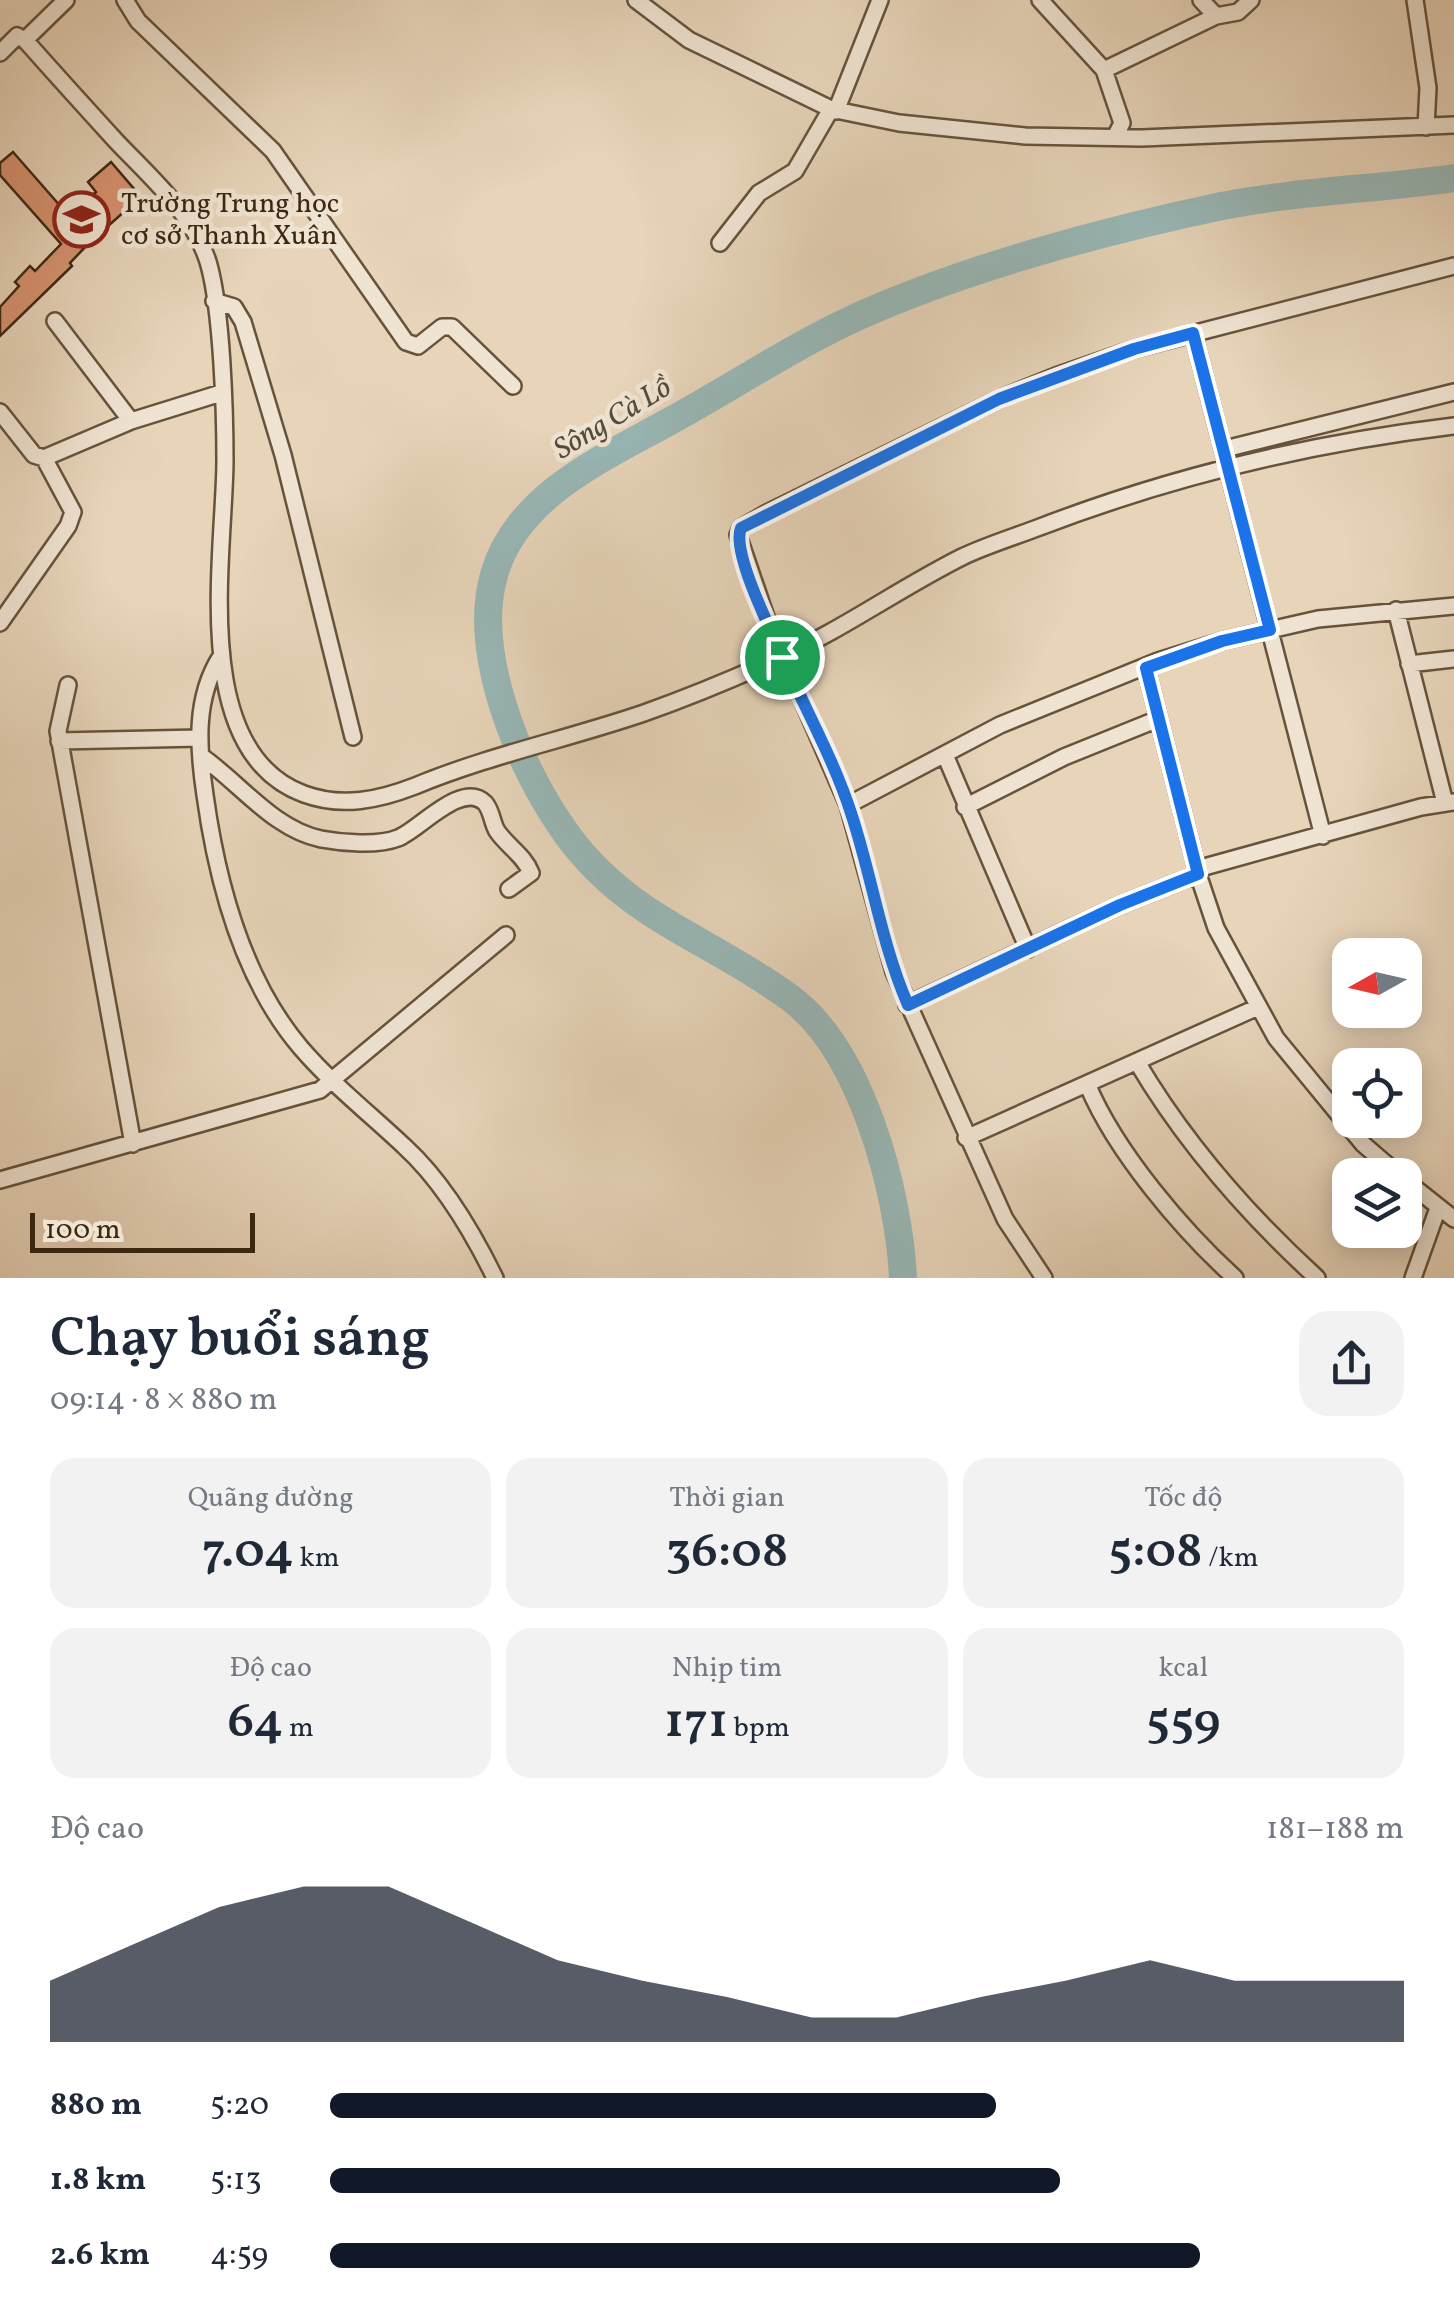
<!DOCTYPE html>
<html lang="vi">
<meta charset="utf-8">
<style>
:root{--surface:#fff;--page:#f2f2f3;--text:#1f2937;--muted:#747a83;--accent:#111827}
body{margin:0;font-family:Vollkorn,serif;background:var(--page);color:var(--text);height:100vh;display:flex;flex-direction:column;font-size:38px;white-space:nowrap}
*{box-sizing:border-box;margin:0}
p{font-size:32px;color:var(--muted)}
.icon{flex:none;width:55px;height:55px;fill:none;stroke:currentColor;stroke-width:2;stroke-linecap:round;stroke-linejoin:round}
.map{position:relative;height:1278px;overflow:hidden}
.details{display:flex;flex-direction:column;background:var(--surface);flex:1}
.details>*{flex:none}
.needle{width:65px;rotate:262deg}
.buttons{position:absolute;left:1332px;top:938px;display:grid;gap:20px}
.buttons a{display:grid;place-items:center;width:90px;height:90px;border-radius:20px;background:var(--surface);box-shadow:0 5px 25px #0003;font-size:50px}
.scale{position:absolute;left:30px;bottom:25px;width:225px;box-sizing:border-box;padding-left:10px;border:5px solid #3c2811;border-top:0;font-size:28px;line-height:35px;white-space:nowrap;color:#3c2811;-webkit-text-stroke:8px #efe3d2;paint-order:stroke}
.pin{position:absolute;display:grid;place-items:center;width:85px;height:85px;color:#fff;margin:-42px;border:5px solid #fff;border-radius:50%;box-shadow:0 2px 10px #0007}
.round{display:grid;place-items:center;flex:none;width:105px;height:105px;border-radius:30px;background:var(--page)}
.overview{display:flex;align-items:center;justify-content:space-between;height:170px;padding:0 50px}
h1{font-size:55px;font-weight:600;line-height:75px}
.figures{display:grid;grid-template-columns:repeat(3,1fr);gap:15px;height:170px;padding:10px 50px}
.figures div{display:grid;align-content:center;border-radius:25px;background:var(--page);text-align:center}
.figures b{font-size:50px;font-weight:600}
.figures small{font-size:28px;font-weight:400}
.figures p{font-size:28px}
.chart{height:280px;padding:20px 50px}
.chart p{display:flex;justify-content:space-between}
.chart svg{width:100%;height:180px;margin-top:10px;fill:var(--accent);opacity:.7}
ul{padding:0 50px;list-style:none;font-size:32px}
li{display:grid;grid-template-columns:160px 120px 1fr;align-items:center;height:75px}
li i{height:25px;border-radius:12px;background:var(--accent)}
.map>svg:first-child{display:block}
</style>
<div class="map">
<svg width="1454" height="1278" viewBox="0 0 1454 1278">
<rect width="100%" height="100%" fill="#e7d4b9"/>
<filter id="stains"><feTurbulence type="fractalNoise" baseFrequency=".002" numOctaves="4"/><feColorMatrix values="0 0 0 0 .2 0 0 0 0 .09 0 0 0 0 .02 0 0 0 .5 -.17"/></filter>
<radialGradient id="worn" r=".72"><stop offset=".6" stop-color="#630" stop-opacity="0"/><stop offset="1" stop-color="#630" stop-opacity=".3"/></radialGradient>
<g fill="none" stroke-linecap="round" stroke-linejoin="round">
<path stroke="#98b7b6" stroke-width="28" d="M903 1278C899 1193 862 1050 789 997 706 936 620 916 559 823 517 760 472 651 494 575 516 495 606 457 672 420 734 386 795 345 859 316 966 268 1107 230 1222 206 1298 191 1378 189 1454 178"/>
</g>
<path fill="#d79270" stroke="#3c2811" stroke-width="2.5" d="M13 152 69 216 96 192 88 182 111 162 141 197 91 241 70 263 72 266 0 336V307L19 286 15 282 30 266 35 271 61 244 0 175V163Z"/>
<g fill="none" stroke-linecap="round" stroke-linejoin="round">
<defs>
<path id="minor" d="M66 0 25 40C55 74 85 107 116 141 150 177 195 215 209 265 222 313 225 411 225 462 224 558 189 752 304 794 342 808 379 800 415 786 490 755 568 739 644 713 689 697 735 678 779 658 842 630 900 588 962 557 987 545 1014 537 1040 527 1173 476 1312 443 1454 426
M125 0 138 21 273 151 406 342 418 346 442 327H452L513 386
M636 0 689 40 831 109 899 123 1025 136 1142 138 1454 125
M1040 0 1104 70 1122 123 1115 137
M1201 0 1216 16
M1415 0 1428 88 1426 127
M0 53 17 36 25 40
M1104 70 1216 16 1238 12 1251 0
M836 111 880 0
M720 243 759 193 795 171 831 109
M214 301 234 307 243 322 283 455 353 737
M55 321 131 421
M1193 333 1323 836
M0 412 34 455 44 458 131 421 221 393
M1225 449 1454 392
M1396 610 1445 803
M0 623 68 526 73 512 44 458
M221 656C194 698 198 748 205 795 217 882 243 980 301 1048 332 1084 370 1114 405 1147 442 1181 473 1233 495 1278
M1409 664 1454 659
M1146 668 1198 874 1216 928 1276 1038 1363 1144 1399 1175
M68 685 58 731 133 1144
M59 741 200 738
M945 755 1028 949
M201 756C240 783 273 829 321 839 342 843 378 846 398 838 419 830 462 780 485 803 492 811 492 823 497 831 507 846 524 855 531 873L509 889
M848 805 1000 725 1158 661 1222 641 1318 619 1454 606
M965 807 1064 757 1158 719
M1197 869 1421 807 1454 802
M907 1005 1120 905 1198 874
M1137 1062C1185 1143 1247 1214 1317 1278
M1088 1086C1116 1152 1182 1230 1235 1278
M966 1138 1258 1007
M0 1180 320 1090 506 935
M1405 1180 1454 1219
M1044 1278 1005 1219 894 972 848 805 766 617 738 535 741 528 767 513 999 399 1056 376 1134 349 1454 266
M1413 1278 1438 1208"/>
</defs>
<use href="#minor" stroke="#67533b" stroke-width="20"/>
<use href="#minor" stroke="#efe3d2" stroke-width="15"/>
</g>
<g fill="none" stroke-linecap="round" stroke-linejoin="round">
<defs>
<path id="route" d="M1193 333 1270 630 1222 641 1146 668 1198 874 1120 905 908 1005C881 943 872 876 851 813 834 760 805 709 783 658 772 632 731 552 741 528L999 399 1134 349Z"/>
</defs>
<use href="#route" stroke="#fff" stroke-width="20"/>
<use href="#route" stroke="#1a73e8" stroke-width="12"/>
</g>
<defs>
<symbol id="school-ring" viewBox="-11 -11 22 22"><circle r="9.5" fill="#efe3d2" stroke="#8f2418" stroke-width="1.5"/><path d="M0-5L7-2L0 1L-7-2ZM-4 1L0 2.5L4 1V4Q0 6-4 4Z" fill="#8f2418"/></symbol>
</defs>
<g fill-rule="evenodd">
<use href="#school-ring" x="50" y="188" width="63" height="63"/>
</g>
<g text-anchor="middle" dominant-baseline="central" stroke-width="9" stroke-linejoin="round" paint-order="stroke">
<g font-size="28" fill="#3c2811" stroke="#efe3d2" text-anchor="start">
<text x="121" y="204">Trường Trung học<tspan x="121" dy="32">cơ sở Thanh Xuân</tspan></text>
</g>
<g font-size="30" font-style="italic" fill="#534c3a" stroke="#efe3d2">
<text transform="translate(613 419) rotate(-31)">Sông Cà Lồ</text>
</g>
</g>
<rect width="100%" height="100%" filter="url(#stains)"/>
<rect width="100%" height="100%" fill="url(#worn)"/>
</svg>
<div class="buttons">
<a><svg class="needle" viewBox="-14 -14 28 28"><path d="M0-13l5 13h-10z" fill="#e53935"/><path d="M0 13l5-13h-10z" fill="#747a83"/></svg></a>
<a><svg class="icon" aria-label="locate" viewBox="0 0 24 24"><circle cx="12" cy="12" r="6"/><path d="M12 2v4M12 18v4M2 12h4M18 12h4"/></svg></a>
<a><svg class="icon" aria-label="layers" viewBox="0 0 24 24"><path d="M12 4l9 5-9 5-9-5zM3 14l9 5 9-5"/></svg></a>
</div>
<div class="scale">100 m</div>
<div class="pin" style="left:782px;top:657px;background:#1e9e55"><svg class="icon" aria-label="arrive" viewBox="0 0 24 24"><path d="M6 21V4h12l-3 4 3 4H6"/></svg></div>
</div>
<section class="details">
<div class="overview"><div><h1>Chạy buổi sáng</h1><p>09:14 · 8 × 880 m</p></div><a class="round"><svg class="icon" aria-label="share" viewBox="0 0 24 24"><path d="M12 15V3M7 8l5-5 5 5M5 13v7h14v-7"/></svg></a></div>
<div class="figures">
<div><p>Quãng đường</p><b>7.04<small> km</small></b></div>
<div><p>Thời gian</p><b>36:08</b></div>
<div><p>Tốc độ</p><b>5:08<small> /km</small></b></div>
</div>
<div class="figures">
<div><p>Độ cao</p><b>64<small> m</small></b></div>
<div><p>Nhịp tim</p><b>171<small> bpm</small></b></div>
<div><p>kcal</p><b>559</b></div>
</div>
<div class="chart"><p><span>Độ cao</span>181–188 m</p>
<svg viewBox="0 0 160 44" preserveAspectRatio="none"><path d="M0 44V29L10 20L20 11L30 6L40 6L50 15L60 24L70 29L80 33L90 38L100 38L110 33L120 29L130 24L140 29L150 29L160 29V44z"/></svg>
</div>
<ul>
<li><b>880 m</b>5:20<i style="width:62%"></i></li>
<li><b>1.8 km</b>5:13<i style="width:68%"></i></li>
<li><b>2.6 km</b>4:59<i style="width:81%"></i></li>
</ul>
</section>
